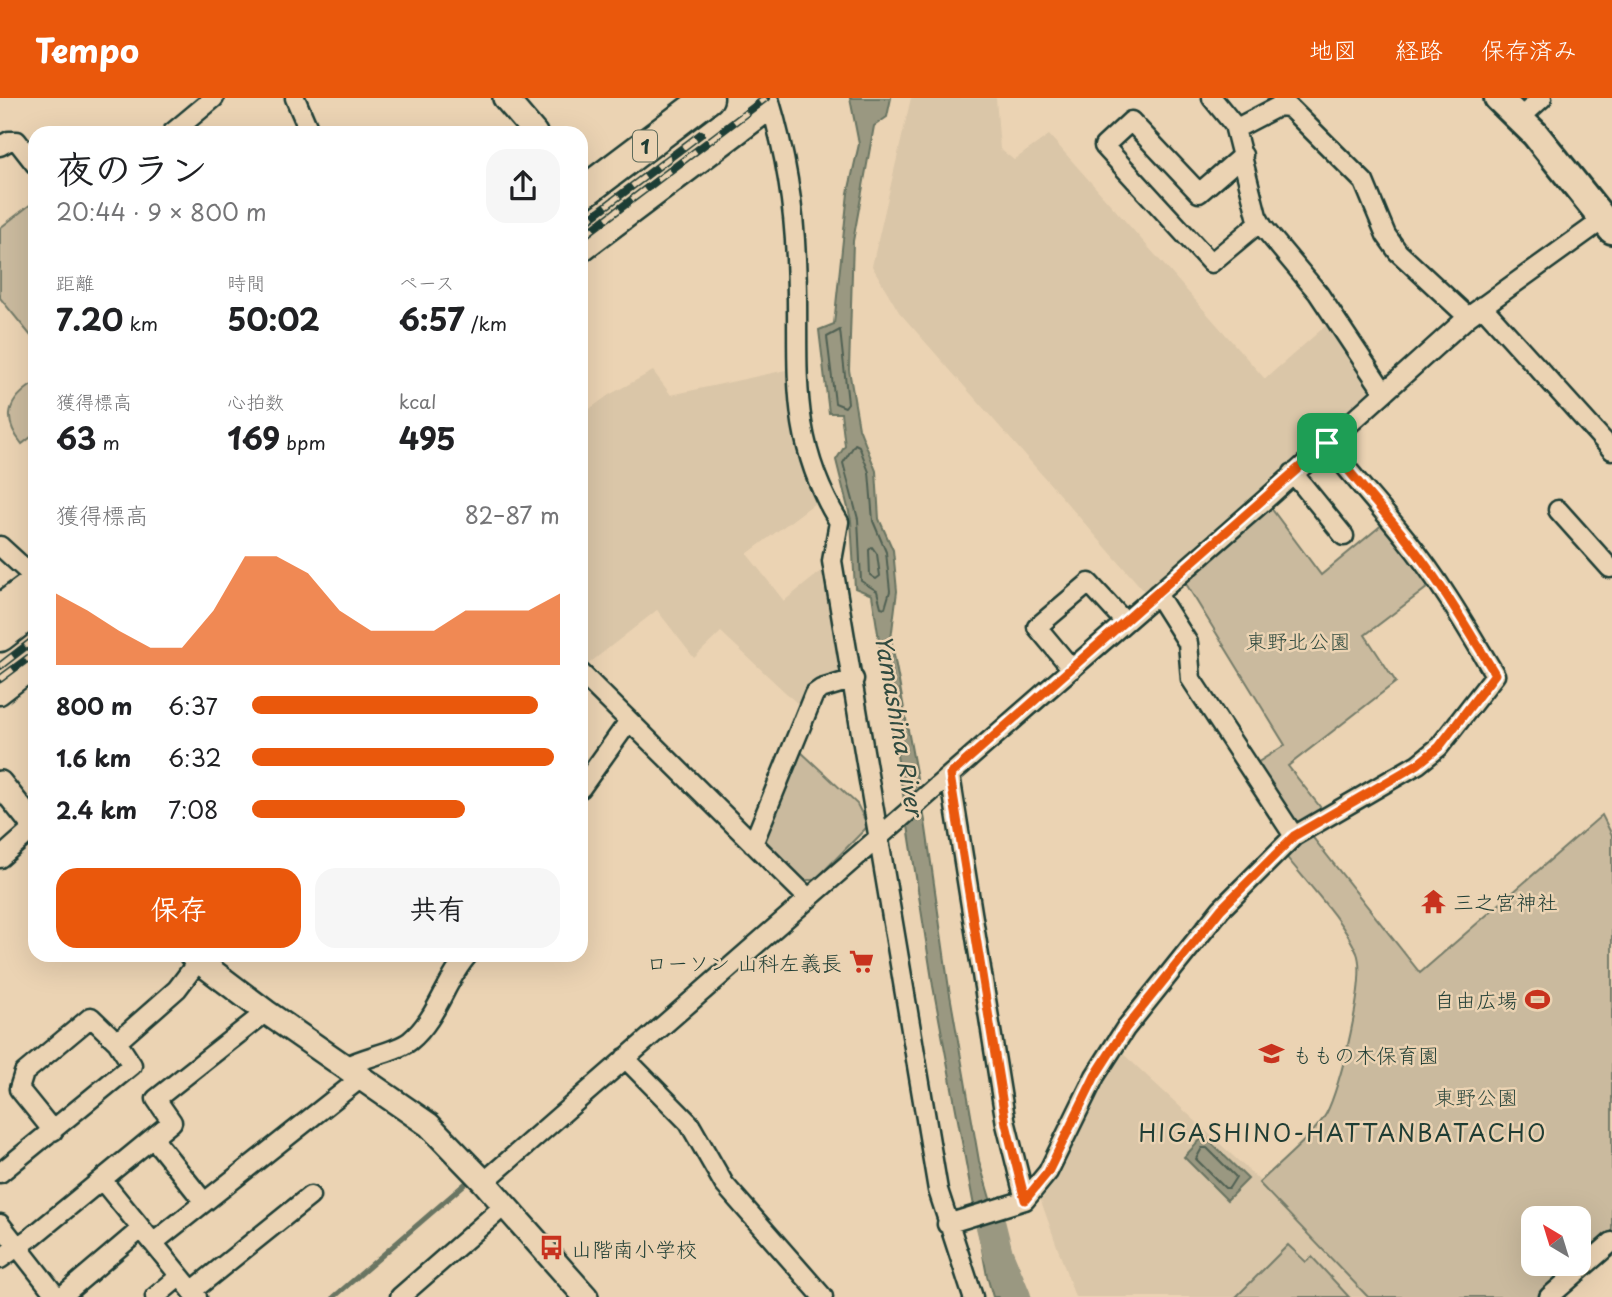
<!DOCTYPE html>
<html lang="ja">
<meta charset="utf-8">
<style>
:root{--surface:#fff;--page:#f6f6f6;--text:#202124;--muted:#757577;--accent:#ea580c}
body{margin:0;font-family:"Playpen Sans","Klee One",sans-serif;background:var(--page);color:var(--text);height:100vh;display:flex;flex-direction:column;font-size:26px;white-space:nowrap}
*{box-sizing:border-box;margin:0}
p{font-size:23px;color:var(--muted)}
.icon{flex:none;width:38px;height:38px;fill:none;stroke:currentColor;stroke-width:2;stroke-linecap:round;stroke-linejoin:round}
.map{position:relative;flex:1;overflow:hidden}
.drawer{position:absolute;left:28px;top:28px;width:560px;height:836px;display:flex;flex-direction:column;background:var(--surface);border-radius:21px;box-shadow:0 7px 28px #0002}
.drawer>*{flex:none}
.needle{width:46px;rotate:322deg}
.fabs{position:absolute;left:1521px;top:1108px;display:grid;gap:14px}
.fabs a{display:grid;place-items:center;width:70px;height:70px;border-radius:14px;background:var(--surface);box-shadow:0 7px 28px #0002;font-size:35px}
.pin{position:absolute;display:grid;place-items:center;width:60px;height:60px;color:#fff;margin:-30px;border-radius:14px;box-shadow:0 4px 10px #0006}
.round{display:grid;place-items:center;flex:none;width:74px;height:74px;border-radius:21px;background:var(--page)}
.head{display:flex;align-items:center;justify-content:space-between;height:119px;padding:0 28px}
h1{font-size:38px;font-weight:700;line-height:52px}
.stats{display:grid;grid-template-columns:repeat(3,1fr);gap:10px;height:119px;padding:7px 28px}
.stats div{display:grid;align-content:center}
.stats b{font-size:30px;font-weight:700}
.stats small{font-size:19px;font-weight:400}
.stats p{font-size:19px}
.chart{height:196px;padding:14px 28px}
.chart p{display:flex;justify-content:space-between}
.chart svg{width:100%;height:126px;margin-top:7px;fill:var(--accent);opacity:.7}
.button{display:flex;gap:14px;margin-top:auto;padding:14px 28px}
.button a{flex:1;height:80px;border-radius:21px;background:var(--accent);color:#fff;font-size:28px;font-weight:700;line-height:80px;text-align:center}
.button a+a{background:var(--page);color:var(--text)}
ul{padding:0 28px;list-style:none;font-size:23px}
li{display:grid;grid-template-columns:112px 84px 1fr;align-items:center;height:52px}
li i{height:18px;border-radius:9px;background:var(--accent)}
header{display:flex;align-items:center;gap:42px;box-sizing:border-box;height:98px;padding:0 35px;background:var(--accent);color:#fff}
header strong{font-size:33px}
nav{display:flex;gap:38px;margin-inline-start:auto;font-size:24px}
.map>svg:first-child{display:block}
</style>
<header>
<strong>Tempo</strong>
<nav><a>地図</a><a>経路</a><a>保存済み</a></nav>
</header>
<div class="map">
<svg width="1612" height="1199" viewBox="0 0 1612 1199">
<rect width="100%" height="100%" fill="#ebd3b3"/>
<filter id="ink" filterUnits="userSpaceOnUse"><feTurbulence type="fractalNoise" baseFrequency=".0143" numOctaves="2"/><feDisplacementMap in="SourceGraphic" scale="14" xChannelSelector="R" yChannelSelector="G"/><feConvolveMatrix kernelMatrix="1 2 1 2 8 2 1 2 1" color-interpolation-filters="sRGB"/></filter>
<g filter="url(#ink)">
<path fill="#dac6a8" d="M911 0H996L1000 51 1014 62 1049 37 1265 281 1330 224 1372 289 1369 299 1145 494 899 214 872 168Z
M795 270 798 357 815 405 747 456 784 503 829 467 844 579 812 587 801 609 721 534 694 560 657 512 587 567 581 562V317L609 297 653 273 671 297Z
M1118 951 1260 1083 1370 1199H1075L1041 1103Z"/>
<path fill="#caba9e" stroke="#747c69" stroke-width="2" fill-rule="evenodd" d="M35 103V243L0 200V130Z
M35 285V336L22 346C2 321 7 302 35 285Z
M1265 402 1321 477 1389 421 1436 483 1365 537 1396 584 1288 668 1328 719 1307 732 1420 875 1602 717 1612 737V1144L1549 1199H1368L1259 1085C1276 1068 1315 1036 1326 1016 1340 991 1367 880 1357 855 1342 820 1304 782 1281 752L1294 738 1249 670 1285 647 1180 476ZM1533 1120H1578V1166H1533Z
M800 653 857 706 868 728 815 782H804L761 738Z
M1288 1147 1306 1164 1312 1159 1349 1199H1236Z"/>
<path fill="#9a9881" stroke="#697462" stroke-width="2" d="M850 0H891L887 19 874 28 853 143 849 272 859 330 876 373 879 421 893 452 897 493 891 541 925 723 949 891 979 1063 996 1121 1002 1184 1013 1199H993L987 1178 933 888 872 497 855 490 851 422 836 362 845 348 841 315H829L819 232 834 226 848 95 859 46Z
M1204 1038 1248 1081 1227 1102 1184 1059Z"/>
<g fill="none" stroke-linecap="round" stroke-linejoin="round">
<path stroke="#506153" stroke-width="2" d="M840 232 848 305 845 309 835 305 827 239Z
M855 346 859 348 869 374 873 423 886 454 890 493 885 510 881 509 877 493 861 483 858 421 843 365Z
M872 449 877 456 880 478 876 481 870 477 869 452Z
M1202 1050H1207L1236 1079 1229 1090H1225L1196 1061Z"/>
<path stroke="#697462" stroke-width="5" d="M334 1199 466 1085"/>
<path stroke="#9a9881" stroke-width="30" d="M990 1124 998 1156 1016 1199"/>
<defs>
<path id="minor" d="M295 0 310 35
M1212 0 1234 27 1257 118 1263 129 1318 195 1384 294
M770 4C785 54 794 108 796 161 801 260 784 335 839 424L832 463 938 1092 973 1199
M1520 20 1542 0
M1235 31 1279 8 1289 9 1364 84 1386 137 1398 154 1468 219
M172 35 214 0
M0 48 9 43H17L35 66
M1243 57 1199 95 1131 23 1104 48 1211 165 1260 124
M581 155 772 11
M1482 208 1612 352
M1293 375 1344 438
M1558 412 1610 470
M0 448 35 480
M1157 496 1188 545 1191 581 1294 738
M1072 571 1037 529 1089 485 1125 524
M581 575 808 800
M0 597 35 570
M950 677 1006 1026 1025 1102
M581 690 629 623
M753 746 814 596 821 591 854 581
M0 760 35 729
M625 960 689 1025 724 1086 823 1199
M345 969C363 959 396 954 410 943 437 921 445 883 467 858
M53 1033 19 991 24 975 91 919 117 944
M153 1040 204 1104
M0 1075 132 967 117 944 177 891 199 862
M102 1082 197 1199
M484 1084 1265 402 1468 219 1604 121
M0 1126 57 1199
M947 1126 1025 1102 1048 1074 1095 978 1125 931 1221 811 1294 738 1418 666 1439 649 1495 577C1467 530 1440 483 1406 441 1380 408 1352 379 1327 345
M153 1145 361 980
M0 1161 33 1138 172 1024 156 1001 266 914
M192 1193 310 1098
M61 1199 141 1131
M155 1199 180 1178
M400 1199 504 1108
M1549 1199 1612 1144"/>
<path id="tertiary" d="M505 0 535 35
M0 685 35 729
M192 858 266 914 429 1027 484 1084 586 1199"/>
<path id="secondary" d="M1498 0 1535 36 1612 132"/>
<path id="trunk" d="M581 96 708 0
M0 512 35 486
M0 538 35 511"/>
</defs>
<use href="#minor" stroke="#1f3d34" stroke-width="23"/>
<use href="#tertiary" stroke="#1f3d34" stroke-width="28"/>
<use href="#secondary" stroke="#1f3d34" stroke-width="32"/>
<use href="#trunk" stroke="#1f3d34" stroke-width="35"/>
<use href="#minor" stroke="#ebd3b3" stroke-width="18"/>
<use href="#tertiary" stroke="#ebd3b3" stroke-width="23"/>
<use href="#secondary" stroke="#ebd3b3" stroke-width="26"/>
<use href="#trunk" stroke="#ebd3b3" stroke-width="30"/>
<defs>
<path id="rail" d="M581 127 701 36
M581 140 766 0
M0 568 35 541
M0 581 35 555"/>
</defs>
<use href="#rail" stroke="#1f3d34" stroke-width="8"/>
<use href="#rail" stroke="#ebd3b3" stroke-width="5" stroke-dasharray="16" stroke-linecap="butt"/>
</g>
</g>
<g fill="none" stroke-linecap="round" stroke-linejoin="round" filter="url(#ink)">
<defs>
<path id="route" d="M1327 345C1352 379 1380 408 1406 441 1440 483 1467 530 1495 576L1439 649 1418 666 1294 738 1221 811 1125 931 1095 978 1048 1074 1025 1102 1006 1026 950 677Z"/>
</defs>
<use href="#route" stroke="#fff" stroke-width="14"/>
<use href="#route" stroke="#ea580c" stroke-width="9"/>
</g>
<defs>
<symbol id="temple-bare" viewBox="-9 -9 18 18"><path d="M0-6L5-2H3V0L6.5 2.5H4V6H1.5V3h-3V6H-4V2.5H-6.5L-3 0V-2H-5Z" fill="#c8321e" stroke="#ebd3b3" stroke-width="2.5" paint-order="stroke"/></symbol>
<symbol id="supermarket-bare" viewBox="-9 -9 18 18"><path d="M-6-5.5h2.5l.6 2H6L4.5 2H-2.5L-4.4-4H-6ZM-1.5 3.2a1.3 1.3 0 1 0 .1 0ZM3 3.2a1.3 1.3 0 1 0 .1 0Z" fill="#c8321e" stroke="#ebd3b3" stroke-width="2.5" paint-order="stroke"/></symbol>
<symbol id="stadium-bare" viewBox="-9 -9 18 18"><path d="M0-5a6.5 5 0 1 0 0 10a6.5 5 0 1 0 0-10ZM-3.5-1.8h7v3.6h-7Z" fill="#c8321e" stroke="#ebd3b3" stroke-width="2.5" paint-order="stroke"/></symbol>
<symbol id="school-bare" viewBox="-9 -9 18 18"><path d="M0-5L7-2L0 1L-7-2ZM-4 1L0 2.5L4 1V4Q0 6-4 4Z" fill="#c8321e" stroke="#ebd3b3" stroke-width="2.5" paint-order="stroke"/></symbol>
<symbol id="bus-bare" viewBox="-9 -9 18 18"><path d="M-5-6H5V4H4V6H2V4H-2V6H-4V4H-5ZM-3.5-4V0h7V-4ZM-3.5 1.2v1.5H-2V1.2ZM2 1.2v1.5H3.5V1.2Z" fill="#c8321e" stroke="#ebd3b3" stroke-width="2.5" paint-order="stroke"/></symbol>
</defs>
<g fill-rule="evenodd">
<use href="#temple-bare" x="1416" y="786" width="35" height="35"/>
<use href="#supermarket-bare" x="844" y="846" width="35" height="35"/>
<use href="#stadium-bare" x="1520" y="884" width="35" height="35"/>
<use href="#school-bare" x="1254" y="938" width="35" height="35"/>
<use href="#bus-bare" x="534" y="1132" width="35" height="35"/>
</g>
<g text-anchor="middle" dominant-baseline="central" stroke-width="5" stroke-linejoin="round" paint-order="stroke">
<rect fill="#ebd3b3" stroke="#5c6a5a" stroke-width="2" x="633" y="32.5" width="24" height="31" rx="5"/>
<g font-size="19" font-weight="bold" fill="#1f3d34">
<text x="645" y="48">1</text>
</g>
<g font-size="21" fill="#304a3f" stroke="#ebd3b3">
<text x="1298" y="542">東野北公園</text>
<text x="1476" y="998">東野公園</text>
</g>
<g font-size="21" fill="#1f3d34" stroke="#ebd3b3" text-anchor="start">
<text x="1453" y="803">三之宮神社</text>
<text x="842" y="864" text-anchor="end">ローソン 山科左義長</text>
<text x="1518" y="901" text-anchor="end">自由広場</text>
<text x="1292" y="956">ももの木保育園</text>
<text x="571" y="1150">山階南小学校</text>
</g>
<g font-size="23" font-style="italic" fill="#314b40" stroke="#ebd3b3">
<text transform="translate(900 627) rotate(80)">Yamashina River</text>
</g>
<g font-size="23" letter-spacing="2" fill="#1f3d34" stroke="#ebd3b3">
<text x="1343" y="1034">HIGASHINO-HATTANBATACHO</text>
</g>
</g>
</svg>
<div class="fabs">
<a><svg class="needle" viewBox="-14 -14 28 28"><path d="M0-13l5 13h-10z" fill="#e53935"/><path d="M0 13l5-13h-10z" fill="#757577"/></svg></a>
</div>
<div class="pin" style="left:1327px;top:345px;background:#1e9e55"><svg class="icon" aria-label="arrive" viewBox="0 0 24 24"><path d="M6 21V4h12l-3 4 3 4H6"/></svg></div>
<section class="drawer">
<div class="head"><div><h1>夜のラン</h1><p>20:44 · 9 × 800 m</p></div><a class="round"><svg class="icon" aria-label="share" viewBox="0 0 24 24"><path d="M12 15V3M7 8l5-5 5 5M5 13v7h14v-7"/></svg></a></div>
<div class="stats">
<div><p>距離</p><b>7.20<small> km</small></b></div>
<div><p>時間</p><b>50:02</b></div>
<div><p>ペース</p><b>6:57<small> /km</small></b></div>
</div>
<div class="stats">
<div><p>獲得標高</p><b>63<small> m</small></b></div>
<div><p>心拍数</p><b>169<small> bpm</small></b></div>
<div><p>kcal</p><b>495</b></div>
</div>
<div class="chart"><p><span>獲得標高</span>82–87 m</p>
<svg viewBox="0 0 160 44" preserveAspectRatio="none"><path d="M0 44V19L10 25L20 32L30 38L40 38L50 25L60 6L70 6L80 12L90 25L100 32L110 32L120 32L130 25L140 25L150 25L160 19V44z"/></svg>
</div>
<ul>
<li><b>800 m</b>6:37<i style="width:93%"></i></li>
<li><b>1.6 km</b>6:32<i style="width:98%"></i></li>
<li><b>2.4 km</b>7:08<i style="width:69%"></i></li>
</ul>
<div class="button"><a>保存</a><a>共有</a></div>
</section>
</div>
